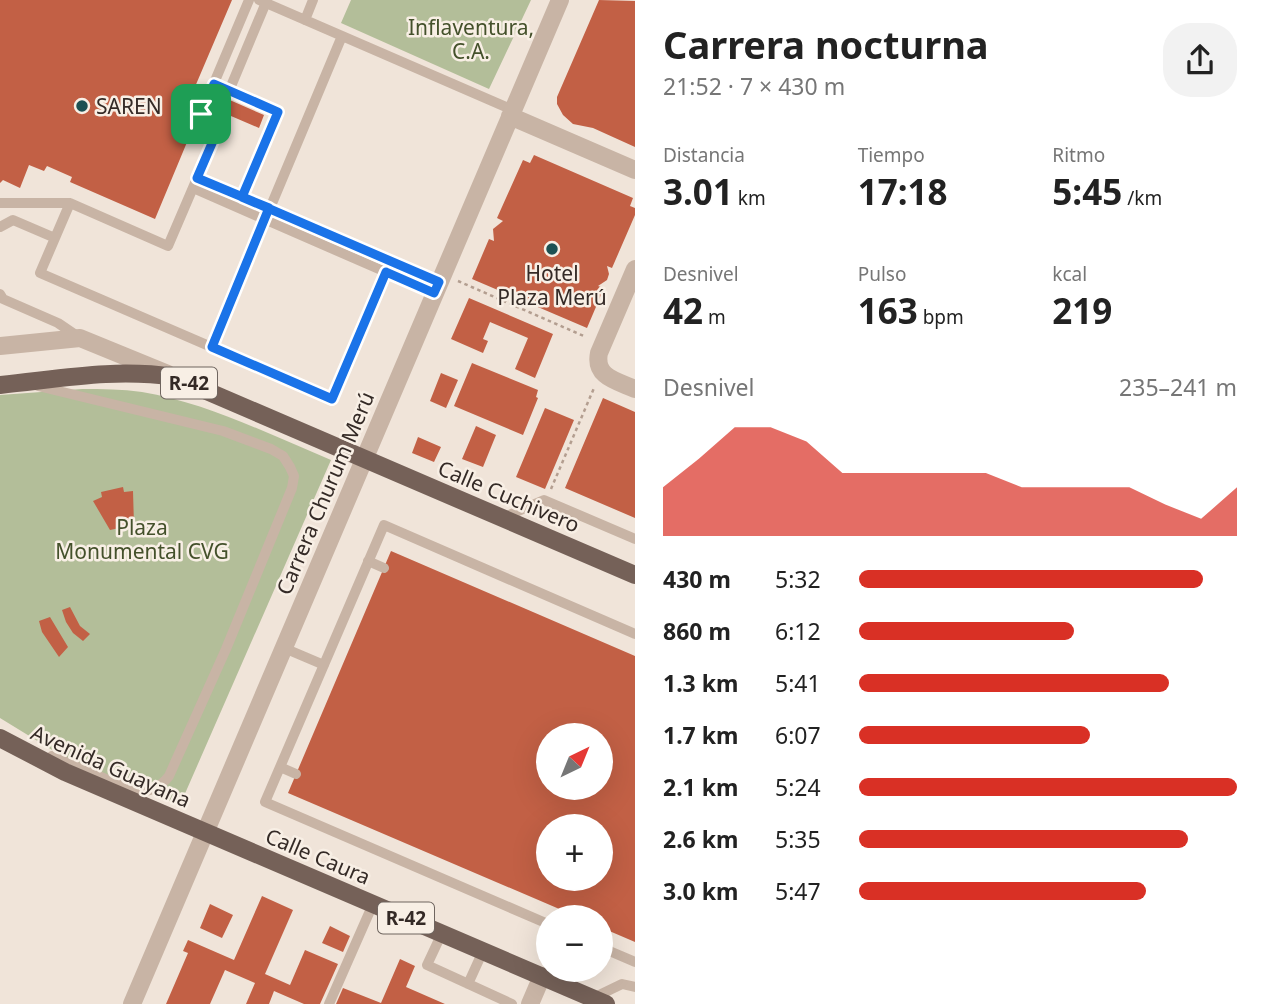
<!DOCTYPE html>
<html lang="es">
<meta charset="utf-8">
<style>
:root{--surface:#fff;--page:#f2f2f2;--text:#222;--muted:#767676;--accent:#d93025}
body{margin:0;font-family:"Noto Sans",sans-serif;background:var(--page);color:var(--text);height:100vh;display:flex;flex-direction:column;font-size:26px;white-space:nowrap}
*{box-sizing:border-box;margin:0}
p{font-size:23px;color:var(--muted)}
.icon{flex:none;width:38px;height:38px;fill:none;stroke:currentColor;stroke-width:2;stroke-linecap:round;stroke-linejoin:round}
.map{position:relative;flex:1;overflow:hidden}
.drawer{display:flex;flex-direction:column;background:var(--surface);width:630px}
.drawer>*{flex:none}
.needle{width:46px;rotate:43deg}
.buttons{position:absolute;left:536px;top:723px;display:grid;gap:14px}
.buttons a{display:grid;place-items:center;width:77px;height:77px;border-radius:50%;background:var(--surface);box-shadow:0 7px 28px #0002;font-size:35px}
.pin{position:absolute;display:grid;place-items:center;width:60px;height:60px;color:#fff;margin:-30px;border-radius:14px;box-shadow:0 4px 10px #0006}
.round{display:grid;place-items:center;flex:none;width:74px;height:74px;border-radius:28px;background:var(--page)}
.headline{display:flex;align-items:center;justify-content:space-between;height:119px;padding:0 28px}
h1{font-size:38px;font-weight:700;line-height:52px}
.figures{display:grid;grid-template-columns:repeat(3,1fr);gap:10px;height:119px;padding:7px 28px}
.figures div{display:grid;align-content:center}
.figures b{font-size:35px;font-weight:700}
.figures small{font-size:19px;font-weight:400}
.figures p{font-size:19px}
.chart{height:196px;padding:14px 28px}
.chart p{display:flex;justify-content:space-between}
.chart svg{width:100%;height:126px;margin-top:7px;fill:var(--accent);opacity:.7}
ul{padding:0 28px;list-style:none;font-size:23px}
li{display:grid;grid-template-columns:112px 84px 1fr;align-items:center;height:52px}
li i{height:18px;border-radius:9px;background:var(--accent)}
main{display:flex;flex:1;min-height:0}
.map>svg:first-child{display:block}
</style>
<main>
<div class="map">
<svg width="635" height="1004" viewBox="0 0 635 1004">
<rect width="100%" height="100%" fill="#f0e4d9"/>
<path fill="#b3be99" d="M351 0H531L489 89 341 23Z
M82 389C102 389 122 389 142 392 208 403 270 435 331 460L180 805 62 756 0 718V395Z"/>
<path fill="#c26045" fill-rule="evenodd" d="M0 0H232L177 129 190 135 155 219 70 182 72 177 47 166 44 171 29 165 20 188 3 180 0 183Z
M599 0 635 1V147L593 128 573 124 563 115 557 104V97Z
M216 94 264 115 259 128 210 107Z
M534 155 633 198 630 206 635 208V215L612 268 607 266 609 274 607 280 598 286 604 288 587 328 472 279 489 239 494 241 493 229 503 221 497 218 523 160 530 163Z
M469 298 553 334 535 378 515 369 528 338 490 322 483 339 488 341 483 353 451 339Z
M472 363 538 390 536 397 538 398 523 435 454 406Z
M441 373 458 380 446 408 430 401Z
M603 398 635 412V518L565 488Z
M545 408 574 420 545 489 516 477Z
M476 426 496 435 483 467 462 459Z
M418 437 441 447 434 462 412 453Z
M123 487 124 492 133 491 134 525 110 530 93 501 102 497 101 492Z
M391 551 635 656V942L600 927V917H578L288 793ZM548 735H600V788H548ZM548 826H600V878H548Z
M70 607 80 626 90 634 83 641 73 633 66 622 62 610Z
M50 617 68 647 59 657 42 632 39 621Z
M262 896 293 910 265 974 290 985 305 950 338 964 320 1004H304L274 991 269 1004H246L255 983 225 970 210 1004H166L188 953 183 951 188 940 234 960Z
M210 904 233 915 222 938 200 928Z
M330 926 350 936 343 952 322 943Z
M400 959 415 966 406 987 445 1004H336L343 988 381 1003Z"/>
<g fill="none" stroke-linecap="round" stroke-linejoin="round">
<path stroke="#b39e90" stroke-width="2.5" stroke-dasharray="3.5 3.5" stroke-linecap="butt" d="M458 281 586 337
M551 489 594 388"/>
<path stroke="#c8b4a5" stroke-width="10" d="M259 0 513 110
M305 20 313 0
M214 84 278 112 242 197
M229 91 267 0
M197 178 439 282
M193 188 434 293
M0 203H70L168 246 213 141 201 114 249 0
M70 203 40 273 332 399 386 272
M0 227 13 220 55 238
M0 294 3 299 58 323 80 338
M212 347 342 36
M38 386 223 431 271 449 283 456 290 467 294 476 292 488 226 649 169 776C160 788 149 793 134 791L52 756
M502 518 544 500 635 539
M368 561 384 568
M284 648 324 665
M280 767 296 774
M548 924 265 802 384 525 635 634
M442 933 427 965 512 1004
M600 947 635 962
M468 984 483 951
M593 998 622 984 635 987
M329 1004 373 904"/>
<path stroke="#c8b4a5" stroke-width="18" d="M510 116 635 170
M635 269 599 353C594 377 617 381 635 389
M0 346 80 338 168 374
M132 1004 560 0
M530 1004 542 976"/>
<path stroke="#756158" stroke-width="18" d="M0 385C60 379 114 368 174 377L635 575
M0 738 65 772 606 1004"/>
</g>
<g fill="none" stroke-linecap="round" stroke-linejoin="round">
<defs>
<path id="route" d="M201 114 213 141 197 178 269 208 212 347 332 399 386 272 434 293 439 282 242 197 278 112 214 84 201 114"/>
</defs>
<use href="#route" stroke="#fff" stroke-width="14"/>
<use href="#route" stroke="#1a73e8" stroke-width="9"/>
</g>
<g fill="#1d5153" stroke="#f8efe5" stroke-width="2.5">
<circle cx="82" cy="106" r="7"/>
<circle cx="552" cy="249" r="7"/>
</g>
<g text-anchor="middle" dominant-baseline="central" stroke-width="5" stroke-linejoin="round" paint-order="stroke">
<g fill="#f8efe5" stroke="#6f655f" stroke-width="2">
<rect x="161" y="367.5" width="56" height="31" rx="5"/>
<rect x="378" y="902.5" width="56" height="31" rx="5"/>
</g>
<g font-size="19" font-weight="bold" fill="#342a26">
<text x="189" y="383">R-42</text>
<text x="406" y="918">R-42</text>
</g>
<g font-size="21" fill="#44512b" stroke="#f8efe5">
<text x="471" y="27">Inflaventura,<tspan x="471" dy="24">C.A.</tspan></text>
<text x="142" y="527">Plaza<tspan x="142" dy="24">Monumental CVG</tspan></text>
</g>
<g font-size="21" fill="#342a26" stroke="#f8efe5" text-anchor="start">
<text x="96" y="106">SAREN</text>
<text x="552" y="273" text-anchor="middle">Hotel<tspan x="552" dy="24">Plaza Merú</tspan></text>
</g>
<g font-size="21" fill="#342a26" stroke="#f8efe5">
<text transform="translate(325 493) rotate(-67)">Carrera Churum Merú</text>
<text transform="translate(509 496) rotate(23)">Calle Cuchivero</text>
<text transform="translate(111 766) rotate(24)">Avenida Guayana</text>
<text transform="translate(318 856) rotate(23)">Calle Caura</text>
</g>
</g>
</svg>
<div class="buttons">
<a><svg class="needle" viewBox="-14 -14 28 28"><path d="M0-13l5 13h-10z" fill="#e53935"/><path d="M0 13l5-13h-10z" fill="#767676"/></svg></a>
<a>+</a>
<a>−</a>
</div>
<div class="pin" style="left:201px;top:114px;background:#1e9e55"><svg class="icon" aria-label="arrive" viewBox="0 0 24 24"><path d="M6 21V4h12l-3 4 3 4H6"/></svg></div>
</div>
<section class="drawer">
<div class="headline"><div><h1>Carrera nocturna</h1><p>21:52 · 7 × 430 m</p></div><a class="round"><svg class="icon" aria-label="share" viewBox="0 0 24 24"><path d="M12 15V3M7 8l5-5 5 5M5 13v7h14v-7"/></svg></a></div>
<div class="figures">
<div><p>Distancia</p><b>3.01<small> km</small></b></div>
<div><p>Tiempo</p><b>17:18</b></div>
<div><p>Ritmo</p><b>5:45<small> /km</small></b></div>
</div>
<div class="figures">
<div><p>Desnivel</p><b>42<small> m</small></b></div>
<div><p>Pulso</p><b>163<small> bpm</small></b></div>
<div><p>kcal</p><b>219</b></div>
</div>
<div class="chart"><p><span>Desnivel</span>235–241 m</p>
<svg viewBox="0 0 160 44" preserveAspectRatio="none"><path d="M0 44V27L10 17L20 6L30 6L40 11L50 22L60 22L70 22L80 22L90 22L100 27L110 27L120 27L130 27L140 33L150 38L160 27V44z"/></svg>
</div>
<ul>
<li><b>430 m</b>5:32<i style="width:91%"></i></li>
<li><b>860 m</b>6:12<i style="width:57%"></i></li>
<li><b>1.3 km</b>5:41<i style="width:82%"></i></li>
<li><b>1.7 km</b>6:07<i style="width:61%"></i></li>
<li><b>2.1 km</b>5:24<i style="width:100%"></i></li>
<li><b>2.6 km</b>5:35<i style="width:87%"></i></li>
<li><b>3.0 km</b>5:47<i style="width:76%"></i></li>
</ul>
</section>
</main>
